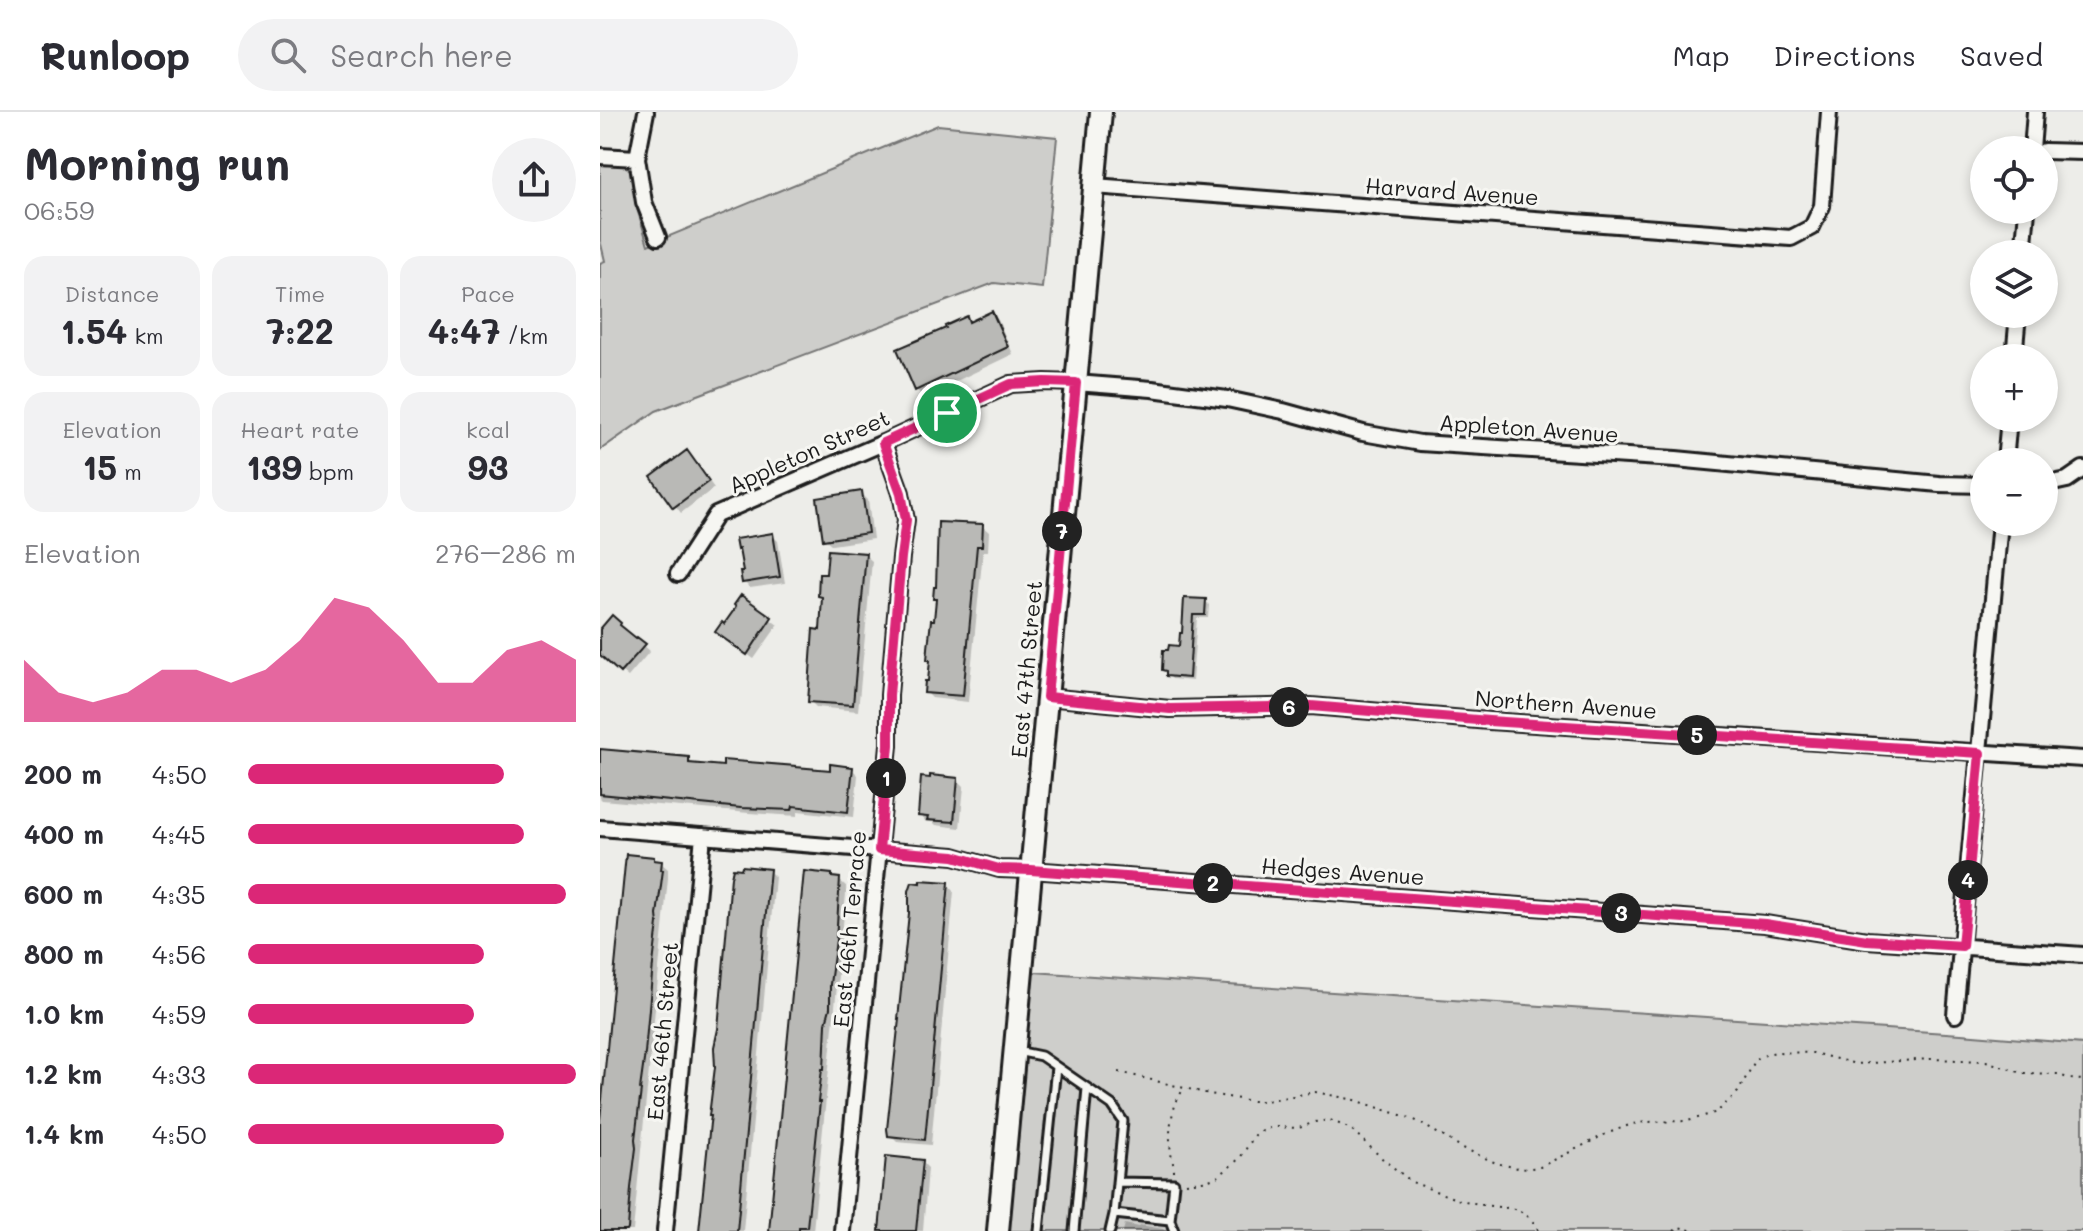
<!DOCTYPE html>
<meta charset="utf-8">
<style>
:root{--surface:#fff;--page:#f2f2f3;--text:#2b2b33;--muted:#7c7c81;--line:#e1e1e2;--accent:#db2777}
body{margin:0;font-family:Mali,sans-serif;background:var(--page);color:var(--text);height:100vh;display:flex;flex-direction:column;font-size:30px;white-space:nowrap}
*{box-sizing:border-box;margin:0}
p{font-size:26px;color:var(--muted)}
.icon{flex:none;width:44px;height:44px;fill:none;stroke:currentColor;stroke-width:2;stroke-linecap:round;stroke-linejoin:round}
.map{position:relative;flex:1;overflow:hidden}
.details{display:flex;flex-direction:column;background:var(--surface);width:600px}
.details>*{flex:none}
.buttons{position:absolute;left:1370px;top:24px;display:grid;gap:16px}
.buttons a{display:grid;place-items:center;width:88px;height:88px;border-radius:50%;background:var(--surface);box-shadow:0 4px 12px #0003;font-size:40px}
.pin{position:absolute;display:grid;place-items:center;width:68px;height:68px;color:#fff;margin:-34px;border:4px solid #fff;border-radius:50%;box-shadow:0 2px 8px #0007}
.km{position:absolute;width:40px;height:40px;margin:-20px;border-radius:50%;background:#222;color:#fff;font-size:22px;line-height:40px;text-align:center}
.round{display:grid;place-items:center;flex:none;width:84px;height:84px;border-radius:42px;background:var(--page)}
.headline{display:flex;align-items:center;justify-content:space-between;height:136px;padding:0 24px}
h1{font-size:44px;font-weight:700;line-height:60px}
.stats{display:grid;grid-template-columns:repeat(3,1fr);gap:12px;height:136px;padding:8px 24px}
.stats div{display:grid;align-content:center;border-radius:20px;background:var(--page);text-align:center}
.stats b{font-size:34px;font-weight:700}
.stats small{font-size:22px;font-weight:400}
.stats p{font-size:22px}
.chart{height:224px;padding:16px 24px}
.chart p{display:flex;justify-content:space-between}
.chart svg{width:100%;height:144px;margin-top:8px;fill:var(--accent);opacity:.7}
ul{padding:0 24px;list-style:none;font-size:26px}
li{display:grid;grid-template-columns:128px 96px 1fr;align-items:center;height:60px}
li i{height:20px;border-radius:10px;background:var(--accent)}
header{display:flex;align-items:center;gap:48px;box-sizing:border-box;height:112px;padding:0 40px;background:var(--surface);border-bottom:2px solid var(--line)}
header strong{font-size:38px}
nav{display:flex;gap:44px;margin-inline-start:auto;font-size:28px}
.search{width:560px;height:72px;background:var(--page);display:flex;align-items:center;gap:20px;box-sizing:border-box;padding:0 28px;border-radius:44px;color:var(--muted);font-size:30px}
main{display:flex;flex:1;min-height:0}
.map>svg:first-child{display:block}
</style>
<header>
<strong>Runloop</strong>
<div class="search"><svg class="icon" aria-label="search" viewBox="0 0 24 24"><circle cx="10" cy="10" r="6"/><path d="M15 15l6 6"/></svg>Search here</div>
<nav><a>Map</a><a>Directions</a><a>Saved</a></nav>
</header>
<main>
<section class="details">
<div class="headline"><div><h1>Morning run</h1><p>06:59</p></div><a class="round"><svg class="icon" aria-label="share" viewBox="0 0 24 24"><path d="M12 15V3M7 8l5-5 5 5M5 13v7h14v-7"/></svg></a></div>
<div class="stats">
<div><p>Distance</p><b>1.54<small> km</small></b></div>
<div><p>Time</p><b>7:22</b></div>
<div><p>Pace</p><b>4:47<small> /km</small></b></div>
</div>
<div class="stats">
<div><p>Elevation</p><b>15<small> m</small></b></div>
<div><p>Heart rate</p><b>139<small> bpm</small></b></div>
<div><p>kcal</p><b>93</b></div>
</div>
<div class="chart"><p><span>Elevation</span>276–286 m</p>
<svg viewBox="0 0 160 44" preserveAspectRatio="none"><path d="M0 44V25L10 35L20 38L30 35L40 28L50 28L60 32L70 28L80 19L90 6L100 9L110 19L120 32L130 32L140 22L150 19L160 25V44z"/></svg>
</div>
<ul>
<li><b>200 m</b>4:50<i style="width:78%"></i></li>
<li><b>400 m</b>4:45<i style="width:84%"></i></li>
<li><b>600 m</b>4:35<i style="width:97%"></i></li>
<li><b>800 m</b>4:56<i style="width:72%"></i></li>
<li><b>1.0 km</b>4:59<i style="width:69%"></i></li>
<li><b>1.2 km</b>4:33<i style="width:100%"></i></li>
<li><b>1.4 km</b>4:50<i style="width:78%"></i></li>
</ul>
</section>
<div class="map">
<svg width="1483" height="1119" viewBox="0 0 1483 1119">
<rect width="100%" height="100%" fill="#edede9"/>
<filter id="ink" filterUnits="userSpaceOnUse"><feTurbulence type="fractalNoise" baseFrequency=".0125" numOctaves="2"/><feDisplacementMap in="SourceGraphic" scale="16" xChannelSelector="R" yChannelSelector="G"/><feConvolveMatrix kernelMatrix="1 2 1 2 8 2 1 2 1" color-interpolation-filters="sRGB"/></filter>
<g filter="url(#ink)">
<path fill="#cececb" stroke="#757574" stroke-width="2" d="M338 13 457 25 442 176 394 171 56 299 0 338V151L5 149 0 128V52L25 54 30 58 36 93 48 133Z
M433 860 1361 922 1483 932V1119H409Z"/>
<path fill="#0003" d="M392 202 398 208 413 242 323 285 317 278 366 207 371 211Z
M93 347 114 376 81 401 54 365Z
M261 381 268 388 273 427 232 433 225 427Z
M382 414 389 420 388 439H383L368 590 332 586 326 580 330 572 332 550 329 547 335 511Z
M172 423 178 429 185 471 150 476 144 470 142 440 139 437Z
M265 443 272 449 258 599 216 595 210 589 221 520 224 488 220 483 227 465Z
M141 486 178 513 154 547 117 520 125 515 138 495Z
M586 488 605 489 609 493 608 506H597L592 569 572 567 564 557 581 536Z
M12 506 50 539 28 565 0 541V520Z
M0 638 88 647 95 653 231 661 252 657 258 663 254 705 198 699V704L149 701 2 688 0 686Z
M332 668H358L364 674 360 716 336 713 333 710H326L320 703Z
M53 747 56 750 61 751 68 757V766L33 1119H0V1036Z
M169 759 175 765 143 1119H101Z
M231 764 234 767 239 768 246 774V782L213 1119H171Z
M348 772 354 779 331 1033 297 1030 290 1023Z
M322 1050 328 1056 323 1119H281Z
M525 1112 539 1115 540 1113 563 1117 565 1119H523Z"/>
<path fill="#b9b9b6" stroke="#1c1c1c" stroke-width="2" d="M392 199 408 235 315 279 297 237 346 216 345 214 367 204 369 210Z
M87 338 109 369 73 396 51 365Z
M262 379 268 421 223 428 217 386Z
M338 410 383 412 382 434H377L363 584 324 581 325 569H328L330 548H327L328 536 331 508H334L336 487H333L334 475H336Z
M173 421 180 465 142 471 140 459H143L139 437 137 438 135 427Z
M228 438 266 441 253 593 208 590 213 517 220 518 222 485 218 484 219 462H226Z
M141 483 172 505 147 543 115 520 122 510 124 512 136 495 134 493Z
M584 486 606 487 605 503H593L589 566 566 564V559L562 558 563 538H568L569 533 579 534 580 521H582Z
M12 503 21 511 20 513 36 526 37 525 46 532 20 561 0 543V517Z
M0 637 89 645V651L123 654V648L196 654V655L230 658V652L253 655 248 700 193 694 192 698 141 696 0 682Z
M330 663 358 666 354 710 327 708 328 705 318 704 321 665 330 666Z
M26 742 54 745V748L62 749 61 758H63L57 803 58 812 53 852 45 941 40 977 41 978 35 1027 36 1036 31 1076 28 1117 27 1119H0V1008Z
M142 754 170 757 137 1119H99L110 1011 111 1004H109L115 955 114 935 118 917 131 765 133 756 141 757Z
M204 759 232 762V765L240 766 236 828 230 872V896L226 911 224 957H222L218 990H220L207 1115H199V1119H169Z
M320 768 349 770 325 1028 288 1024 287 1017 299 907H298L309 801V779L312 770 320 771Z
M286 1044 323 1048 316 1119H279Z"/>
<g fill="none" stroke-linecap="round" stroke-linejoin="round">
<defs>
<path id="lane" d="M417 939 441 944 512 993 523 1009 514 1102 510 1119
M514 1102 570 1108 574 1071 517 1070
M570 1108 574 1119
M439 1119 456 955
M474 1119 487 976"/>
<path id="street" d="M46 0 37 46 44 90 58 125
M1432 38 1435 0
M1444 39 1483 40
M0 44 37 46
M494 74 1191 126 1212 115 1222 94 1229 0
M1423 142 1427 98
M1414 246 1418 202
M1405 350 1409 306
M1444 373 1467 368 1483 357
M78 462 116 403 283 331 411 272 445 270 476 271 552 277 627 287 683 299 763 321 820 331 1076 347 1339 372 1384 373
M447 585 570 597 711 594 889 609 1483 647
M0 716 354 744 399 757 431 758 1165 812 1267 828 1483 843
M1355 903 1400 410
M65 1119 103 724
M242 1119 289 633V583L301 445 306 408 301 381 283 331"/>
<path id="secondary" d="M398 1119 501 0"/>
</defs>
<use href="#lane" stroke="#1c1c1c" stroke-width="13"/>
<use href="#street" stroke="#1c1c1c" stroke-width="20"/>
<use href="#secondary" stroke="#1c1c1c" stroke-width="26"/>
<path stroke="#1c1c1c" stroke-width="2" stroke-dasharray="2 6" stroke-linecap="butt" d="M519 960 609 982 652 989H665L715 980 755 988 813 1007 863 1036 896 1051 922 1057 940 1055 1006 1022 1032 1012 1046 1010 1088 1009 1117 1000 1138 980 1155 949 1159 945 1175 940 1213 941 1256 952 1331 947 1386 949 1422 961 1458 962 1469 967 1483 968
M574 1060C574 1053 572 1048 571 1041 568 1020 571 995 583 978
M586 1071 609 1068 619 1064 640 1046 655 1023 664 1017 675 1015 699 1016 715 1010 730 1008 751 1017 785 1049 812 1070 856 1087 883 1093 914 1097 924 1101 931 1107 939 1119
M1074 1119 1079 1115 1094 1119"/>
<use href="#lane" stroke="#f6f6f2" stroke-width="7"/>
<use href="#street" stroke="#f6f6f2" stroke-width="14"/>
<use href="#secondary" stroke="#f6f6f2" stroke-width="20"/>
</g>
</g>
<g fill="none" stroke-linecap="round" stroke-linejoin="round" filter="url(#ink)">
<defs>
<path id="route" d="M445 270 476 271 447 585 570 597 711 594 889 609 1380 641 1362 834 1267 828 1165 812 431 758 399 757 354 744 279 738 289 633V583L301 445 306 408 301 381 283 331 411 272Z"/>
</defs>
<use href="#route" stroke="#fff" stroke-width="16"/>
<use href="#route" stroke="#db2777" stroke-width="10"/>
</g>
<g text-anchor="middle" dominant-baseline="central" stroke-width="6" stroke-linejoin="round" paint-order="stroke">
<g font-size="22" fill="#1c1c1c" stroke="#f6f6f2">
<text transform="translate(852 79) rotate(4)">Harvard Avenue</text>
<text transform="translate(929 316) rotate(4)">Appleton Avenue</text>
<text transform="translate(209 339) rotate(-24)">Appleton Street</text>
<text transform="translate(426 557) rotate(-85)">East 47th Street</text>
<text transform="translate(966 592) rotate(4)">Northern Avenue</text>
<text transform="translate(743 759) rotate(4)">Hedges Avenue</text>
<text transform="translate(249 817) rotate(-85)">East 46th Terrace</text>
<text transform="translate(62 919) rotate(-85)">East 46th Street</text>
</g>
</g>
</svg>
<div class="buttons">
<a><svg class="icon" aria-label="locate" viewBox="0 0 24 24"><circle cx="12" cy="12" r="6"/><path d="M12 2v4M12 18v4M2 12h4M18 12h4"/></svg></a>
<a><svg class="icon" aria-label="layers" viewBox="0 0 24 24"><path d="M12 4l9 5-9 5-9-5zM3 14l9 5 9-5"/></svg></a>
<a>+</a>
<a>−</a>
</div>
<div class="pin" style="left:347px;top:301px;background:#1e9e55"><svg class="icon" aria-label="arrive" viewBox="0 0 24 24"><path d="M6 21V4h12l-3 4 3 4H6"/></svg></div>
<b class="km" style="left:286px;top:666px">1</b>
<b class="km" style="left:613px;top:771px">2</b>
<b class="km" style="left:1021px;top:801px">3</b>
<b class="km" style="left:1368px;top:768px">4</b>
<b class="km" style="left:1097px;top:623px">5</b>
<b class="km" style="left:689px;top:595px">6</b>
<b class="km" style="left:462px;top:419px">7</b>
</div>
</main>
